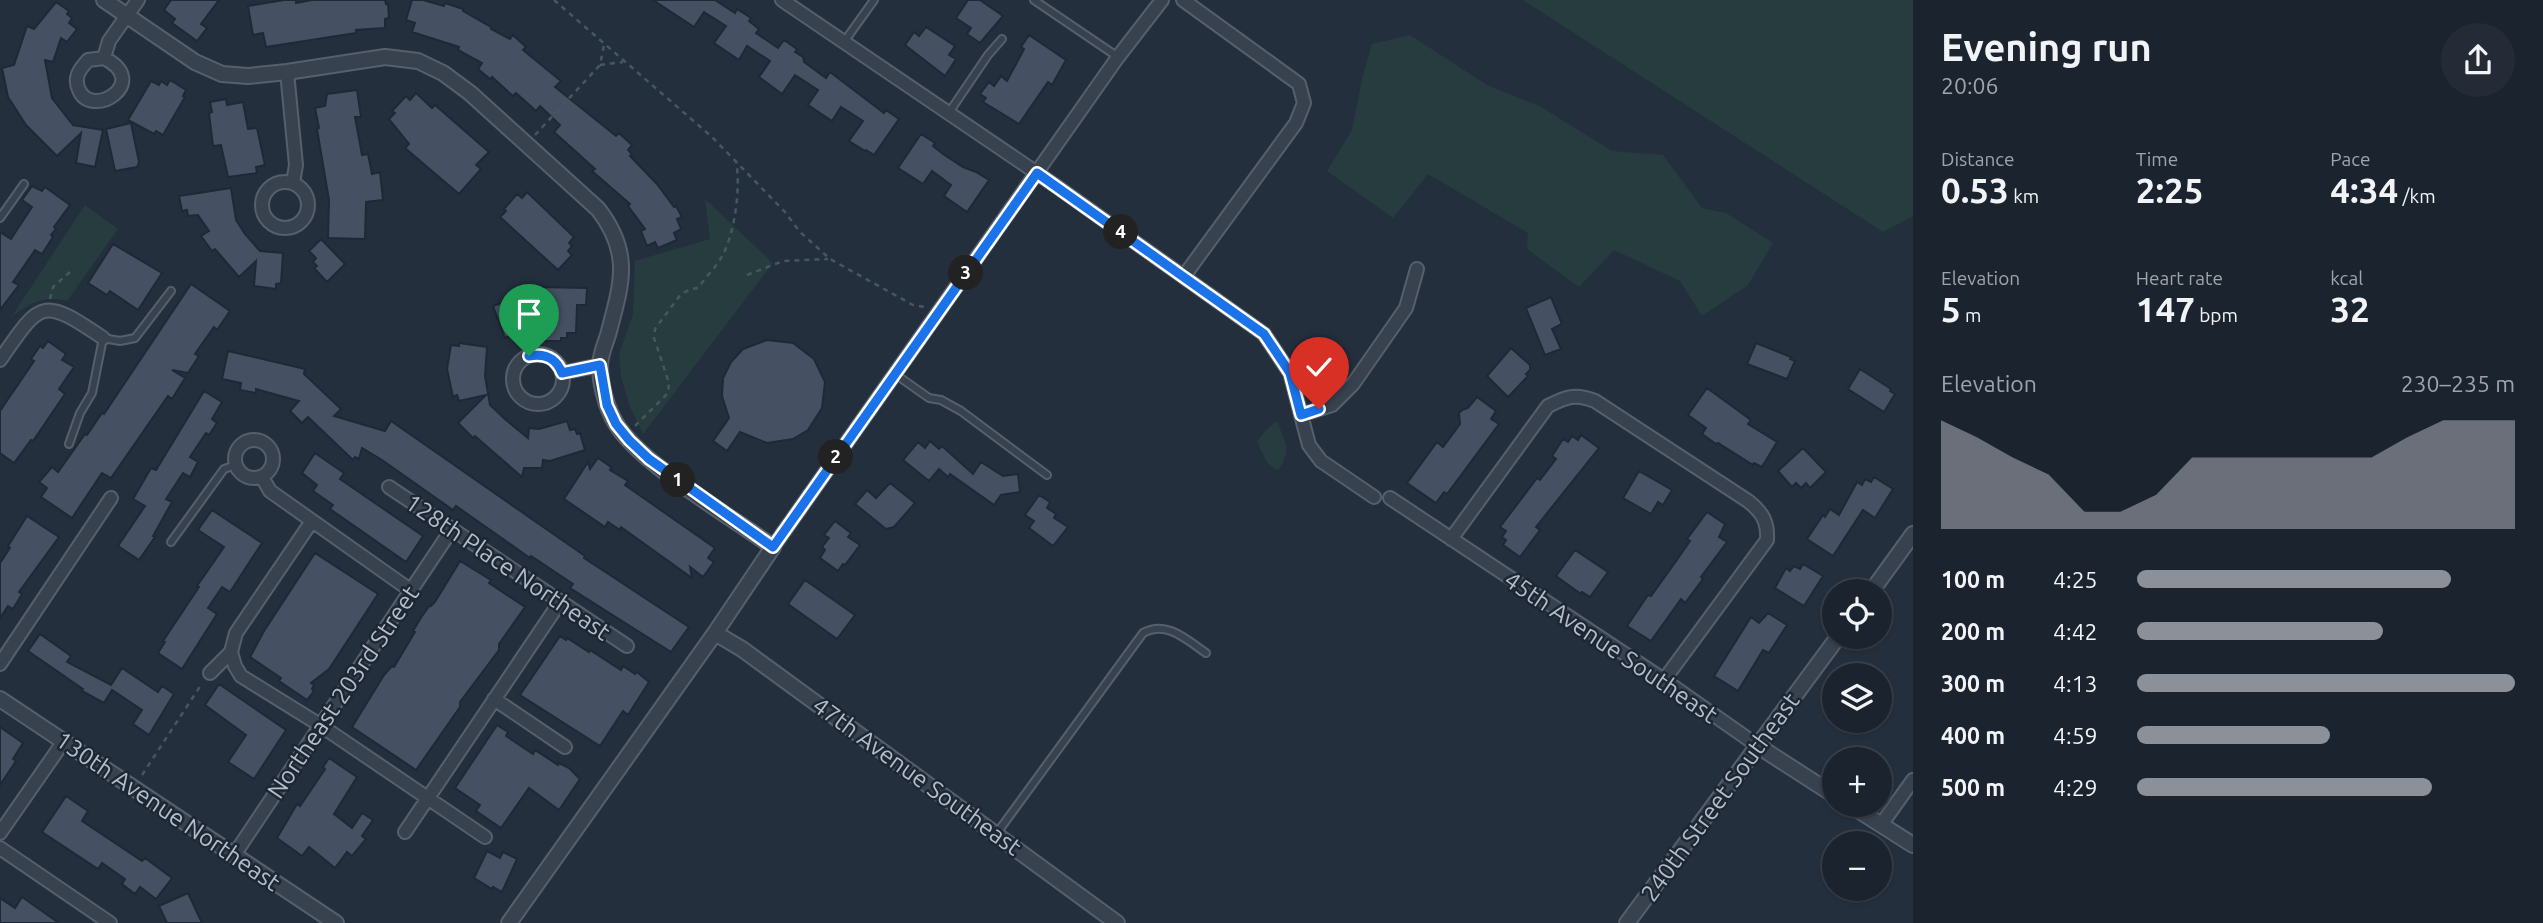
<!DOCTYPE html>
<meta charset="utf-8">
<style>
:root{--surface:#1b232e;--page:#242b36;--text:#f1f3f6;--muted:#a0a4aa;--line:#39404a;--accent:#8c9099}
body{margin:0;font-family:Ubuntu,sans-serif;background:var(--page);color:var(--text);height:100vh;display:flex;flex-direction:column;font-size:26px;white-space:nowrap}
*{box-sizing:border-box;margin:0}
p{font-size:23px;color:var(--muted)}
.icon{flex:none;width:38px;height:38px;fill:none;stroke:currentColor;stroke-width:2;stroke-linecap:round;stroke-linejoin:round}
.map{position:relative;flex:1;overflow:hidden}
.side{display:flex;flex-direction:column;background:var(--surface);width:630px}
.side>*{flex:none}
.buttons{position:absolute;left:1822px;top:579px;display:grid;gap:14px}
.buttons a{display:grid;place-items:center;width:70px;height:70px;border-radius:50%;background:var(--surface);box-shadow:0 2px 5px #0004,0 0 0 2px var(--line);font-size:35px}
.pin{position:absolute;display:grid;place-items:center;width:60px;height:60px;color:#fff;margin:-72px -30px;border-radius:50% 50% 50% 0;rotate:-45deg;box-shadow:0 0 7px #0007}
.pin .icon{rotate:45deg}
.km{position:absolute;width:35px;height:35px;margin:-18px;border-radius:50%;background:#222;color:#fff;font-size:19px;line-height:35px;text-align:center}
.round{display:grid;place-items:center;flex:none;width:74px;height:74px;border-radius:37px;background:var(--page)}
.headline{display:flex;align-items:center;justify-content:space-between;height:119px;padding:0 28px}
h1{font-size:38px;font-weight:600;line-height:52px}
.metrics{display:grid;grid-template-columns:repeat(3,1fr);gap:10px;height:119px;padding:7px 28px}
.metrics div{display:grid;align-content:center}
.metrics b{font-size:35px;font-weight:600}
.metrics small{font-size:19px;font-weight:400}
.metrics p{font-size:19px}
.chart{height:196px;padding:14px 28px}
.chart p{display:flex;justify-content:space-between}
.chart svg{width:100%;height:126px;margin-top:7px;fill:var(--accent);opacity:.7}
ul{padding:0 28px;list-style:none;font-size:23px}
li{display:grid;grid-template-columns:112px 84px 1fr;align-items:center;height:52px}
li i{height:18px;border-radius:9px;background:var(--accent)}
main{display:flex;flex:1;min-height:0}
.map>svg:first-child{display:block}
</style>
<main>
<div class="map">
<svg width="1913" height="923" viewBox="0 0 1913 923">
<rect width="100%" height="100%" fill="#242f3e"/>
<path fill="#263c3f" d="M1523 0H1913V216L1883 232Z
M1410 35 1487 85 1541 107 1612 151 1663 155 1702 208 1726 213 1773 243 1748 285 1702 316 1680 281 1614 250 1579 287 1527 249 1528 233 1428 174 1393 218 1327 171 1352 130 1363 75 1372 44Z
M705 199 773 263 643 434 630 407 621 377 619 354 633 314 635 261 710 239Z
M85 205 118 229 67 301C44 295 31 303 12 316Z
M1277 421C1286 445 1292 448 1278 471L1268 464 1257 442 1266 430Z"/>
<path fill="#455162" stroke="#1f2835" stroke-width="2" d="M171 0H219L201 24 207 28 197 41 172 23 175 19 164 10Z
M284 0H296V3L312 0H385L386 4H388L389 18 385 19V28L356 30V33L266 47 263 33 253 35 248 6Z
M412 0H423L444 6 445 3 463 9V11L491 27V29L510 39 513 35 526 47 523 50 561 81 555 87 616 136 619 133 632 145 628 150 632 154 630 156 657 184 674 207 676 206 682 217 677 219 681 229 674 233 677 240 658 248 655 242 647 246 641 231 645 229 628 206 630 204 592 171 595 169 554 132 560 125 540 106 536 111 516 93 513 96 492 77 490 79 478 69 482 63 458 50 459 47 412 32 415 23 406 20Z
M653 0H715L735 13 737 9 751 18 749 21 759 29 756 33 778 48 784 40 797 49 795 52 803 57 804 62 826 78 830 72 884 113 886 110 899 119 874 155 866 150 865 151 849 141 863 121 841 107 832 121 808 105 818 90 795 75 782 94 759 77 770 61 747 46 739 60 714 43 726 26 704 12 694 27Z
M968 0H980L1003 16 980 43 967 34 971 28 956 18Z
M56 2 69 11 67 14 72 18 69 23 77 29 67 42 61 38 53 62 45 60 52 98 73 125 103 130 95 167 76 163 81 133 57 156 26 125 8 97 2 68 14 65 27 26 34 29Z
M926 27 955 46 949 55 956 59 945 76 905 45 914 32 919 36Z
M1029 35 1066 60 1052 85 1048 82 1019 124 983 102 986 98 980 94 989 82 994 86 1001 76 1007 81 1024 49 1021 47Z
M170 80 186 90 183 96 185 97 163 135 156 131 154 134 128 120 151 81 159 85 161 81 167 85Z
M357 90 361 117H355L362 155 368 154 372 174 380 172 383 200 366 202 365 239 328 238 329 200 317 129 319 128 315 108 325 106 327 94Z
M416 93 432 108 435 105 489 152 476 165 481 169 459 194 405 148 409 144 389 119 395 113 392 111 406 96 410 100Z
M226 99 227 105 243 102 248 129 257 128 265 165 256 167 257 173 228 177 221 145 213 146 209 113 212 112 210 102Z
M131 123 139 162 137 167 115 171 106 129Z
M921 134 935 143 933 146 943 154 963 167 976 172 989 180 967 212 944 196 951 185 932 171 923 184 898 168Z
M32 186 42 191 45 187 70 205 54 227 56 229 51 235 53 237 42 254 35 250 13 282 19 285 0 310V232L11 239 32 207 22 200Z
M231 188 236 220 245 234 260 251 283 253 281 283 276 284V289L254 286 256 261 239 277 215 249 212 251 201 236 209 231 198 215 188 216 187 210 182 211 179 196Z
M527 192 574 237 569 243 572 246 568 251 572 255 558 270 500 217 506 211 504 209 517 194 522 198Z
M321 239 345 264 327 282 314 268 317 266 313 262 316 258 309 251Z
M113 244 162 273 138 310 110 291 107 295 88 283Z
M191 284 230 311 217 330 214 327 195 354 199 356 188 373 172 370 185 378 172 399 168 396 111 478 102 473 72 518 41 497 47 488 39 482 52 467 58 472 85 434 87 435 102 413 104 414Z
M538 287 587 288 586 305H577L576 333H567V338H561V341H543V309H532V294L538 295Z
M1551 297 1562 324 1552 329 1561 349 1545 355 1526 308Z
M504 302 506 307 511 306 520 331 505 338 493 306Z
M767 340 793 343 814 359 825 382 822 408 808 430 793 439 767 443 740 432 727 451 713 441 729 418 722 396 723 378 731 362 743 349Z
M48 341 66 354 62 360 74 367 59 389 65 394 33 441 31 440 14 463 0 453V411L34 361 31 359 40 346 43 348Z
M459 343 487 347 485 376 490 405 506 420 528 438 529 428 539 429 567 421 570 430 575 429 577 434 580 433 585 450 550 461 543 460 542 468H524L522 477 475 436 473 438 458 423 486 395 459 401 457 395 453 397 447 369 451 345 459 346Z
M1756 343 1791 357 1790 359 1795 361 1787 379 1747 364Z
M1511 348 1530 365V370L1526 374 1528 376 1508 397 1487 376Z
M228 351 305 369 304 374 341 409 334 416 385 431 391 421 585 556 584 558 689 627 671 652 570 588 573 584 531 556 530 558 456 506 453 510 382 460 362 448 359 459 355 457 353 460 308 417 302 423 290 411 299 401 256 389V393L240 390 241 383 222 379Z
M1860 369 1891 389 1890 391 1895 394 1884 412 1848 389Z
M1707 388 1751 420 1748 424 1777 442 1762 467 1754 463 1753 465 1718 443 1716 444 1702 434 1706 428 1688 415Z
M204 391 222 402 212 419 217 423 209 435 206 433 190 457 198 462 190 477 183 473 166 499 172 502 153 536 155 537 139 560 118 546 145 506 133 499 151 468 156 470Z
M1477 397 1496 411 1491 419 1499 424 1447 494 1444 492 1436 503 1407 483 1437 442 1443 447 1460 424 1459 413 1462 410 1468 408Z
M1581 435 1599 448 1536 527 1540 530 1520 557 1503 545 1506 540 1502 537 1506 531 1500 527 1537 478 1540 480 1556 459 1552 456 1563 439 1568 442 1572 436 1578 440Z
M930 441 939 449 942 446 973 474 981 462 1003 476 1018 474 1020 492 1001 495 994 505 950 474 948 477 939 469 929 481 903 460 918 442 925 448Z
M1803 448 1826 472 1810 488 1806 483 1801 488 1796 483 1792 487 1778 471Z
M315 453 344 473 340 479 423 536 406 562 330 509 333 505 313 491 317 485 302 473Z
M598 458 611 467 610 470 628 481 625 485 715 548 708 558 714 562 703 577 690 567 692 578 621 527 620 530 608 522 605 527 564 499 588 462 590 469Z
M1639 471 1672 490 1663 505 1658 502 1651 514 1623 498Z
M1874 477 1893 489 1875 518 1863 510 1833 556 1807 539 1823 515 1825 517 1830 509 1839 515 1857 482 1862 485 1865 479 1871 482Z
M890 483 915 503 894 527 886 529 855 504 867 490 876 498Z
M1039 495 1050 502 1047 508 1056 514 1054 518 1068 527 1053 546 1029 528 1034 521 1025 515Z
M212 510 262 543 230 592 222 587 208 608 217 614 182 669 158 653 165 642 163 641 199 587 197 586 224 547 198 530Z
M1707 512 1725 524 1719 537 1727 542 1701 577 1703 579 1685 603 1681 599 1651 641 1627 626 1648 595 1651 596 1674 564 1690 541 1687 539Z
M27 516 59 537 19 592 22 594 13 609 8 606 0 618V563L10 548 8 546Z
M835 521 851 533 848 537 860 545 845 565 843 564 838 571 820 558 825 550 822 547 829 538 824 535Z
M1575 550 1608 572 1590 597 1582 592 1581 594 1556 576Z
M315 553 378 594 329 669 311 683 314 685 312 689 314 691 307 700 279 681 281 678 250 657 264 631Z
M460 561 491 580 489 583 525 607 499 644V650L460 702V707L416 770 352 727 384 675 392 666 394 667 415 632 413 631 422 616 430 605 431 606 435 602Z
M1803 564 1823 576 1804 606 1775 588 1786 568 1790 571 1794 566 1800 569Z
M805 580 855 615 837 639 788 604Z
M1768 613 1787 625 1769 653 1763 650 1738 691 1714 676 1751 617 1759 623Z
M40 634 71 656 67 662 111 685 122 668 158 692 162 686 174 694 149 735 133 724 142 710 112 690 104 703 82 691 83 689 28 651Z
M560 636 566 640 567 638 589 652 590 650 621 670 623 666 635 674 637 672 649 682 628 715 623 711 600 746 520 695Z
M219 684 286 730 254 779 228 762 246 735 205 705Z
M497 725 508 732 506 736 533 754 535 750 558 765 559 763 569 768 580 779 559 810 529 788 501 828 476 811 480 805 455 788Z
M0 727 23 743 13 759 16 761 0 785Z
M329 758 357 777 334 814 352 828 362 813 373 820 362 836 366 839 352 856 347 852 335 868 309 847 302 856 277 838 297 804 300 806 325 769 323 767Z
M66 796 88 811 82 821 142 861 145 858 172 878 156 899 140 887 135 894 122 884 125 879 102 863 98 869 42 832Z
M487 851 500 858 503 852 517 859 502 892 493 887 492 889 474 878Z
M188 893 202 923H167L159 906Z
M22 897 59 923H0V898L15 908Z"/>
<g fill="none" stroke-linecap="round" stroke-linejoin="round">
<defs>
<path id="service" d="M1034 0 1118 57
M844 42 874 0
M948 114 988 55 1002 39
M0 218 24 184
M895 374 929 398 941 400 961 411 1047 475
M69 444 80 413 92 393 103 338 120 341 135 338 171 291
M171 542 224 469 236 465
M997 833 1143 633C1167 620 1187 640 1206 653"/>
<path id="minor" d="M782 0 1056 186 1264 334 1290 373 1309 445 1321 461 1374 497
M1183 0 1299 84 1304 103 1296 123 1184 276
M104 58C152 82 92 120 79 90 73 77 80 69 88 60Z
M104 58 109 41 138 0
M287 72 296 165 293 183
M262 205a23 23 0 1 1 46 0a23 23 0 1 1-46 0Z
M513 379a25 25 0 1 1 50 0a25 25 0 1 1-50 0Z
M0 360C41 301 41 296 103 338
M562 373 600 365
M1301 415 1332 405 1353 384 1406 308 1417 269
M235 459a19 19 0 1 1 38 0a19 19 0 1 1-38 0Z
M262 477 270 491 410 590
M389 487 627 646
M1390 498 1664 680 1758 746
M1451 539 1548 406C1566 397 1575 393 1595 401L1748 501C1763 513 1768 522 1767 540L1664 680
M773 547 1118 57 1162 0
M231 652 235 666 241 676 320 725 485 837
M0 664 111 498
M210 673 231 652 236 633 312 521
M494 699 565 747
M1881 825 1913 780
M405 832 560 602
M0 833 64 741
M0 848 110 923
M234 855 452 529"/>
<path id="tertiary" d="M104 0 195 62 222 74 248 76 287 72 385 57 418 61 443 73 470 93 598 209C633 254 621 285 608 335 605 344 600 356 600 366 600 383 606 407 615 422 637 462 733 518 773 547L715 633 509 923
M1871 592 1913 534
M715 633 742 649 1117 923
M0 699 336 923
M1758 746 1834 795
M1850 805 1913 845
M1627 923 1838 637"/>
</defs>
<use href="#service" stroke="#565f6c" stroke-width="10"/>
<use href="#minor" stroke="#565f6c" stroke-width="16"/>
<use href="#tertiary" stroke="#565f6c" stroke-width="18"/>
<path stroke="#44595c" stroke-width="2.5" stroke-dasharray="5 5" stroke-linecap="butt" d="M554 0 712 137 785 212 800 232 830 259 913 305 925 307
M600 65 623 62
M535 135 600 65 604 45
M747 275 783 261 828 259
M50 299 53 287 70 272
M635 426 668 393 669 383 654 338 655 329 681 294 691 289 698 288C705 278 715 268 721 258 735 235 741 186 736 161
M142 775 201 685"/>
<use href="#service" stroke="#38414e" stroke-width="6"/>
<use href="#minor" stroke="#38414e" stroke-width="12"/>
<use href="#tertiary" stroke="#38414e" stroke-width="14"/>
</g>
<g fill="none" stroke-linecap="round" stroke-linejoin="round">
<defs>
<path id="route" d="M529 356C545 353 556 358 562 373L600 365 607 405 616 424 629 440 649 459 773 547 1037 173 1264 334 1290 373 1301 415 1319 409"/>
</defs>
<use href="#route" stroke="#fff" stroke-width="14"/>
<use href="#route" stroke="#1a73e8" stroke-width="9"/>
</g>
<g text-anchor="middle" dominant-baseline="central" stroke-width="5" stroke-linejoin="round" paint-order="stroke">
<g font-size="24" fill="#b4bcc9" stroke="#1d2633">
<text transform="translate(508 567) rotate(34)">128th Place Northeast</text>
<text transform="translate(1611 647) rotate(34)">45th Avenue Southeast</text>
<text transform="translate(343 692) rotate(-56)">Northeast 203rd Street</text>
<text transform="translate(917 776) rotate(36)">47th Avenue Southeast</text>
<text transform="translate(1720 797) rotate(-54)">240th Street Southeast</text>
<text transform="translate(168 811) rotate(34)">130th Avenue Northeast</text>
</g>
</g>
</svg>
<div class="buttons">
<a><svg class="icon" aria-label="locate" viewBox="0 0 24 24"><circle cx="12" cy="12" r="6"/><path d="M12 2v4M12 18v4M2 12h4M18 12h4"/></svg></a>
<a><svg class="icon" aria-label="layers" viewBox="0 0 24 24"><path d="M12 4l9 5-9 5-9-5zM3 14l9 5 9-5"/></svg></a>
<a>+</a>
<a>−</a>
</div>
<div class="pin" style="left:529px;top:356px;background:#1e9e55"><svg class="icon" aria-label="arrive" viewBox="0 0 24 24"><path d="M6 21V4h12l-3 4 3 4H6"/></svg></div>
<div class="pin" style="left:1319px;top:409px;background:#d93025"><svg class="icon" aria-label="check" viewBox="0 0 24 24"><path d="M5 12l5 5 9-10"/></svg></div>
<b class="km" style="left:678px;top:480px">1</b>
<b class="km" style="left:836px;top:457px">2</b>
<b class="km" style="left:966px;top:273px">3</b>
<b class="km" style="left:1121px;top:232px">4</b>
</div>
<section class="side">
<div class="headline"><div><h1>Evening run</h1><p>20:06</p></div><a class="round"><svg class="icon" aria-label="share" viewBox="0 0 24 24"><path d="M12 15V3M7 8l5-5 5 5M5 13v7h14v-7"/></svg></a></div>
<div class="metrics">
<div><p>Distance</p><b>0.53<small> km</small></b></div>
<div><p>Time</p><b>2:25</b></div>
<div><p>Pace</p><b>4:34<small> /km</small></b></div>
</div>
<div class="metrics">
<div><p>Elevation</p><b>5<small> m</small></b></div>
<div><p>Heart rate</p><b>147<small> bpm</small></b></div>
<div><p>kcal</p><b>32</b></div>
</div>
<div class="chart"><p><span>Elevation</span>230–235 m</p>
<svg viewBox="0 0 160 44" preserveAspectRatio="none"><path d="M0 44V6L10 12L20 19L30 25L40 38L50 38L60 32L70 19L80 19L90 19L100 19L110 19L120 19L130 12L140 6L150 6L160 6V44z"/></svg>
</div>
<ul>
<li><b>100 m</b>4:25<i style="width:83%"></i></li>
<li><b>200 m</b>4:42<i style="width:65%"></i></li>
<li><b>300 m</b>4:13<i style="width:100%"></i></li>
<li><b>400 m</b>4:59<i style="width:51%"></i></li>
<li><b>500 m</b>4:29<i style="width:78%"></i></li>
</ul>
</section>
</main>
